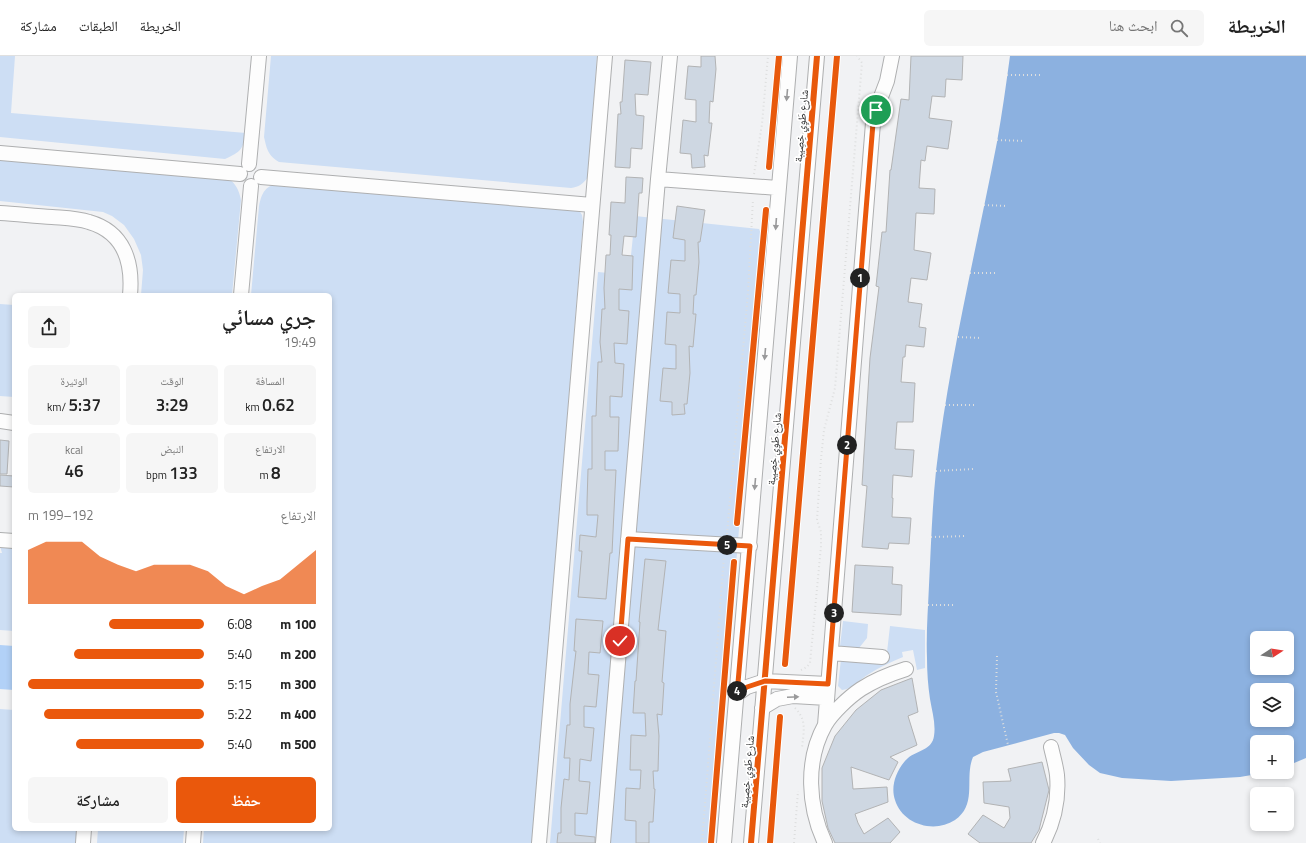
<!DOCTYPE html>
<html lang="ar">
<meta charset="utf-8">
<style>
:root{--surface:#fff;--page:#f6f6f6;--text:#222;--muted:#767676;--line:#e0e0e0;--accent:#ea580c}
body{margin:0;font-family:"Titillium Web","Noto Naskh Arabic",sans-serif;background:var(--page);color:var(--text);direction:rtl;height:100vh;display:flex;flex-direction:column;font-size:15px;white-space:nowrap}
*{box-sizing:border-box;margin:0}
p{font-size:13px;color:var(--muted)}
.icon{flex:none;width:22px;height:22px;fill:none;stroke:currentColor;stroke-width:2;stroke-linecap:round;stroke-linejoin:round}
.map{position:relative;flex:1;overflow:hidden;direction:ltr}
.side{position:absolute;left:12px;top:237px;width:320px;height:538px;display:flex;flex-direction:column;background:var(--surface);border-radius:6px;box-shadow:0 2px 6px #0003;direction:rtl}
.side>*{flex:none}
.needle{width:26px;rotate:78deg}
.controls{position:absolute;left:1250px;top:575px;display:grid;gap:8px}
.controls a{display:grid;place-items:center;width:44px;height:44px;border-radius:6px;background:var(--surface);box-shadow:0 2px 6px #0003;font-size:20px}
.pin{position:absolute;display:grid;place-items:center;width:34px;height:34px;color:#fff;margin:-17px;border:2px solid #fff;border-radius:50%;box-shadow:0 1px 4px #0007}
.km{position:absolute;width:20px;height:20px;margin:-10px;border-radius:50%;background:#222;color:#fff;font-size:11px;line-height:20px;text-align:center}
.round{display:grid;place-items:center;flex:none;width:42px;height:42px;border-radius:6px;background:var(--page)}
.head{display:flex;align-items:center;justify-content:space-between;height:68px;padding:0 16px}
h1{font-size:22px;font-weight:600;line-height:30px}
.stats{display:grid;grid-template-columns:repeat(3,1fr);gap:6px;height:68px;padding:4px 16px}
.stats div{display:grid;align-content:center;border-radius:6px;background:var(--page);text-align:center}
.stats b{font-size:17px;font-weight:600}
.stats small{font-size:11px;font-weight:400}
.stats p{font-size:11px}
.chart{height:112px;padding:8px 16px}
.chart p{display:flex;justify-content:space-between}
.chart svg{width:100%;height:72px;margin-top:4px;fill:var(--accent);opacity:.7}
.action{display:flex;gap:8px;margin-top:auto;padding:8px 16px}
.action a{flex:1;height:46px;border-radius:6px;background:var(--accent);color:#fff;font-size:16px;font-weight:600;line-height:46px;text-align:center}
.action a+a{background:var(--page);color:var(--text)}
ul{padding:0 16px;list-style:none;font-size:13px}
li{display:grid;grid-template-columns:64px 48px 1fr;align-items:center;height:30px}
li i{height:10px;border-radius:5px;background:var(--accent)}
header{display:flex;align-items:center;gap:24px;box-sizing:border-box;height:56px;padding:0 20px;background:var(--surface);border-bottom:1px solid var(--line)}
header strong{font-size:19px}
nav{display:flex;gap:22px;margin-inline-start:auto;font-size:14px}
.search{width:280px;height:36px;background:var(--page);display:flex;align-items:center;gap:10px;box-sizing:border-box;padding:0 14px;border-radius:6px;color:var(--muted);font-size:15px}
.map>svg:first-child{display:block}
</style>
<header>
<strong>الخريطة</strong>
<div class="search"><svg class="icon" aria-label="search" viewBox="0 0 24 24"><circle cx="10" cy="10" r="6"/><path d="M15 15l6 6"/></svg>ابحث هنا</div>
<nav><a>الخريطة</a><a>الطبقات</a><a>مشاركة</a></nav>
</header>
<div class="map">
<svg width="1306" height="787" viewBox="0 0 1306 787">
<rect width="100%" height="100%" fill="#f1f2f4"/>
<path fill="#cddef4" d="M0 0H15L11 57 246 77C243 93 241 96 225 103L0 81Z
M271 0H597L588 121C583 128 579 131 571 132L279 106C268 99 267 94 264 81Z
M0 102 228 122C236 128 239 134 241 144L232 239H141L143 214 141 199 134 183 124 169 112 160 103 156 0 145Z
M278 127 579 154 582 159 583 166 533 787H203L204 773H330V239H251L259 150C262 136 265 131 278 127Z
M635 160 759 173 763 183 713 787H550L598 216 629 219Z
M0 248 14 249V341L0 340Z
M0 490H14V575L0 574V497H2Z
M843 565 868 568 867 582 859 592 840 590Z
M890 570 925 574V612L917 614 913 594 902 596 903 601C891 606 880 611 869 618 860 623 853 633 842 634L838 630 841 603 886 605Z
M0 653 14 654V773H79L78 787H0Z
M98 773H184L183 787H97Z"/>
<path fill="#b2d1f7" d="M0 589 14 590V634L0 633Z"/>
<path fill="#8cb1e0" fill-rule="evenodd" d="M1010 0H1306V702L1287 710V686H1257V716H1269L1240 721 1171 725 1122 722 1100 717 1089 709 1073 692 1065 679 1059 677H1054L983 696 973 701C964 722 978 748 955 764 934 778 902 768 895 744 890 730 897 712 908 702 918 694 932 694 934 680 936 668 932 655 930 643 928 630 927 616 927 602 926 578 928 553 929 529 931 491 932 453 936 415 949 304 976 195 997 86 1002 58 1006 29 1010 0ZM1257 582H1287V612H1257ZM1257 634H1287V664H1257Z"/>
<path fill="#ced7e2" stroke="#b2b3b4" d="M701 0H715L716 13 713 46 710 45 709 67H712L708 100 704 99 705 111 692 112 691 98 680 97 683 64 696 66V44L685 43 688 10 701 11Z
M911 0H963L962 24 946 23 945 41 932 40 929 62 952 65 948 93 927 90 925 105 921 104 919 132 935 133 934 158 916 157 914 194 931 197 927 224 911 222 908 246 922 248 919 271 926 272 924 291 906 289 905 301H903L901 326 915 327 913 366H897L895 393 914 394 912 421 893 419 892 442H893L892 461 911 462 909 488 889 487 888 493 862 491 867 430 862 429 870 302 879 231 876 230 882 176H886L890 114H891L901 43 909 44Z
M625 4 651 6 648 39 635 38 636 59 644 60 642 93 631 92 630 112 615 111 618 58H621L620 46H622Z
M626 121 643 122 642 137H639L636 181 624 180 622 199 633 200 632 234 619 233V254L629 255 627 288 614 287 615 307 624 308 622 341 610 340V361H619L618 395H605V414H616L612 497H610L606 543 578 541 582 495H579L580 479 596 481 598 459H587V447L588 413H592V360H596L598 306H602L600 286 602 253H605L604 232 606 199H610L611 179H609L611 146 625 147Z
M677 150 705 154 700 186H698L699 206 696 239H694L693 258H696L693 291 689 290 690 317 687 348H684L685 358 672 359V346L660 345 663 312 676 313V289L665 288 667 256 680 257V238L668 237 671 204 685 205V184L673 182Z
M0 384 9 385 7 418H0Z
M0 419 14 420V431L0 430Z
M645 503 666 505 658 574 666 575 662 626 664 627 662 659 657 658 659 680 658 715H653L654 733H655L653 766H649V787H636V765L625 764 626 732 640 733 641 714H630L631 679 646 680 645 657H633L635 625H636L640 566H639Z
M855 509 893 511 892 528 902 529 901 559 852 556Z
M576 563 603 565 600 597 589 596 588 618 599 619 596 651 584 650V671L594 672 591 705 580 703 579 725 590 726 587 758 575 757V779L595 781V787H557L558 777H561V752L564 723 569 724 570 702H564L567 669H570V648L576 595H574Z
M912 622 918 656 908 660 917 689 890 701 898 706 889 724 851 711 853 733 887 731 888 746 855 758 858 767 864 778 888 762 900 776 890 787H835L828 772 822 745V712L835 680 856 654 881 634Z
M1042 706 1049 734 1039 774 1031 787H980L968 778 983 759 1004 772 1010 762 1009 751 984 747 983 726 1011 725 1008 713Z"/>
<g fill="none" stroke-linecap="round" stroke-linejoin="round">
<defs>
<path id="minor" d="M0 97 240 118
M249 108 259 0
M261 121 592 149
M658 123 778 132
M0 157C17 158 35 160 52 161 64 162 77 162 89 166 124 176 133 206 130 239
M241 239 251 130
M0 365 14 367
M628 483 750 490
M0 484 14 485
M831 597 882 601
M737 638 747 631 765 625 828 628
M762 652 777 643 793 640 827 642
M825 669 873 67 876 54 887 25 892 0
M83 787 84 773
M193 787 194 773
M539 787 605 0
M603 787 658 123 670 0
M724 787 790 0
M751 787 817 0
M825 787C808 751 805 705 825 669 832 657 849 641 861 633 875 624 890 618 906 613
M1043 787C1054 766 1059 742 1057 719 1056 710 1053 700 1051 691"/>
</defs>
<use href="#minor" stroke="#aeafb0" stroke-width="16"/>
<path stroke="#dddede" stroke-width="2" stroke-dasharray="1 3" stroke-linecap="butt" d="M1007 19H1041
M997 84 1025 85
M754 118 762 68 768 0
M984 149 1007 150
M970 217H997
M958 281 981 282
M945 349H975
M936 415 973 413
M727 478 748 236 753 143
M931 481 966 480
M928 549H955
M997 600 996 636 1008 689
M801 614 807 611 810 607 821 490V476L817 464 821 403 824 374 835 332 862 7 857 0
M795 652C808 665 803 677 802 693
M1098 783 1100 787
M702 787 724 500
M794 787 798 735"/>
<use href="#minor" stroke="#fdfdfd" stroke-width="14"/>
<defs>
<path id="cycleway" d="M769 111 779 0
M737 467 766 154
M785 608 837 0
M711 787 734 506
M751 787 817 0
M770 787 780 661"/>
</defs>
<use href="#cycleway" stroke="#fff" stroke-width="8"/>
<use href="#cycleway" stroke="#e8590c" stroke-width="6"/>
</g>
<defs><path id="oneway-solid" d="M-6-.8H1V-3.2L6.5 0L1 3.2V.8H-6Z"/></defs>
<g fill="#9a9a9b">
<use href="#oneway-solid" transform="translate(787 39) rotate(95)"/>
<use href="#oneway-solid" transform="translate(776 168) rotate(94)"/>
<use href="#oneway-solid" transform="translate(765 298) rotate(95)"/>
<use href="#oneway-solid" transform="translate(755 428) rotate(95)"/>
<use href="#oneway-solid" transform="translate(793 641) rotate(-2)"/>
</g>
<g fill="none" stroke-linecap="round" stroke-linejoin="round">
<defs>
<path id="route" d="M620 585 628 483 750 490 737 638 747 631 765 625 828 628 873 67 876 54"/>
</defs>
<use href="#route" stroke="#fff" stroke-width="8"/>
<use href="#route" stroke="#ea580c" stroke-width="5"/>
</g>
<g text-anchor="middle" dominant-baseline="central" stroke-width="3.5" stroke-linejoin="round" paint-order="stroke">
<g font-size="11" fill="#212223" stroke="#fff">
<text transform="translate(801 70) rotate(-85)">شارع طَوِي خِصِيبة</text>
<text transform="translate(774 393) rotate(-85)">شارع طَوِي خِصِيبة</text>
<text transform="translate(747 716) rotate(-85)">شارع طَوِي خِصِيبة</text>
</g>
</g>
</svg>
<div class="controls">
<a><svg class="needle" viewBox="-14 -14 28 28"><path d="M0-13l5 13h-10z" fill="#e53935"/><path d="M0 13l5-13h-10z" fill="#767676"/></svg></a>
<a><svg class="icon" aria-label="layers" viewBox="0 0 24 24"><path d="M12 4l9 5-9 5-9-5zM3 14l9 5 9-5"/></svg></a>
<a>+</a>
<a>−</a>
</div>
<div class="pin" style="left:876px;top:54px;background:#1e9e55"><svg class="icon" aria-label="arrive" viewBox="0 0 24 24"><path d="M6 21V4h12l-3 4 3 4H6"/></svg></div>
<div class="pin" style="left:620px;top:585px;background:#d93025"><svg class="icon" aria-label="check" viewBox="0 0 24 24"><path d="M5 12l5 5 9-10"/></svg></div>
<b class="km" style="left:860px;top:222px">1</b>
<b class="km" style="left:847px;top:389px">2</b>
<b class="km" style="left:834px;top:557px">3</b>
<b class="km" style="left:737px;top:635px">4</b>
<b class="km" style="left:727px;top:489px">5</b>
<section class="side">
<div class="head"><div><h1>جري مسائي</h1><p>19:49</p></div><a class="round"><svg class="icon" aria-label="share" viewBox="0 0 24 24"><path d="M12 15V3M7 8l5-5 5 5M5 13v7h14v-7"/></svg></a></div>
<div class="stats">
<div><p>المسافة</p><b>0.62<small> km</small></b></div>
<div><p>الوقت</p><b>3:29</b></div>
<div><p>الوتيرة</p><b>5:37<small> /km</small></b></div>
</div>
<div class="stats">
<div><p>الارتفاع</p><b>8<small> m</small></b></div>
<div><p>النبض</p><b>133<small> bpm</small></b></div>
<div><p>kcal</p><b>46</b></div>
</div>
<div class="chart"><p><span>الارتفاع</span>192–199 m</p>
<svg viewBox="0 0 160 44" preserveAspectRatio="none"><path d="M0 44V11L10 6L20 6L30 6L40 15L50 20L60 24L70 20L80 20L90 20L100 24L110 33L120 38L130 33L140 29L150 20L160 11V44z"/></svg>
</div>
<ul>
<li><b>100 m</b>6:08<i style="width:54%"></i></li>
<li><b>200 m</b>5:40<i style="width:74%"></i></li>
<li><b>300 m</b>5:15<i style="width:100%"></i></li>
<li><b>400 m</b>5:22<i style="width:91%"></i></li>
<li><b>500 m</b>5:40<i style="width:73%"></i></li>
</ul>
<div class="action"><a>حفظ</a><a>مشاركة</a></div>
</section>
</div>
